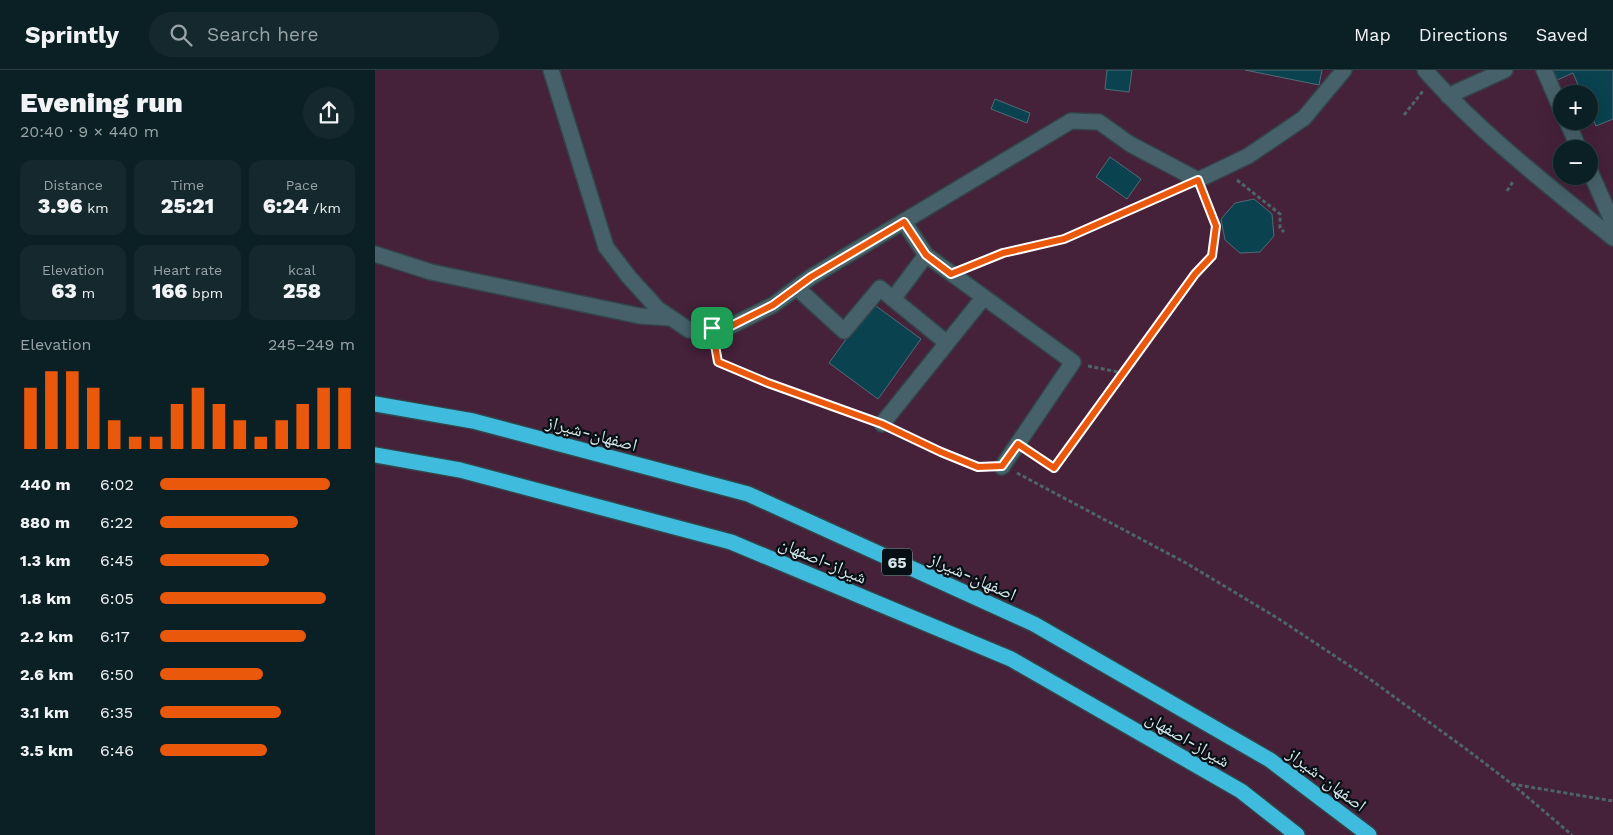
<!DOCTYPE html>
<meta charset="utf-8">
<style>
:root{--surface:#0b2025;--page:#14282d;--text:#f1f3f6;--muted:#9aa3a7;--line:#2b3e42;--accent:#ea580c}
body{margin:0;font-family:"Work Sans","Noto Naskh Arabic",sans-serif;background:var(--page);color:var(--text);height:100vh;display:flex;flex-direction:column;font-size:19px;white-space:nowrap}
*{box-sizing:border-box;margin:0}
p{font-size:16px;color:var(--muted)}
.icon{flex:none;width:28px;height:28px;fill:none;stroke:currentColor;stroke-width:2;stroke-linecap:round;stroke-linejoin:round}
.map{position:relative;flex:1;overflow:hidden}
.drawer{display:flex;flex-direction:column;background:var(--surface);width:375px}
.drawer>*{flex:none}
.fabs{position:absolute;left:1178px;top:15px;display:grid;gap:10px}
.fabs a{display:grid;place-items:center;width:45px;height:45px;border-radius:50%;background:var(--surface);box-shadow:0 5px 20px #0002,0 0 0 1px var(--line);font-size:25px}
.pin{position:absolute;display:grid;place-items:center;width:42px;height:42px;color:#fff;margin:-21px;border-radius:10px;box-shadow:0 2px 8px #0006}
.round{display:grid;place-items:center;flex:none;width:52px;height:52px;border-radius:26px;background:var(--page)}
.overview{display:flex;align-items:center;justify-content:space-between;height:85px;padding:0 20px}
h1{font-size:28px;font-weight:800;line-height:38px}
.figures{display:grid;grid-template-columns:repeat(3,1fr);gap:8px;height:85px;padding:5px 20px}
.figures div{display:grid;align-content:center;border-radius:12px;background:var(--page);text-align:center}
.figures b{font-size:21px;font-weight:800}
.figures small{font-size:14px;font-weight:400}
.figures p{font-size:14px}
.chart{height:140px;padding:10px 20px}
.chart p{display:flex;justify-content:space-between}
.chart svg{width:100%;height:90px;margin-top:5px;stroke:var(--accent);stroke-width:6}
ul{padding:0 20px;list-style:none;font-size:16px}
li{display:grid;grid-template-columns:80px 60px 1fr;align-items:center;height:38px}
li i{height:12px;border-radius:6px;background:var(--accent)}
header{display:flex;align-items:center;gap:30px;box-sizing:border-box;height:70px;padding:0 25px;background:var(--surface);border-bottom:1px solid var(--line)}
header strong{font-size:24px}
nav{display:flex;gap:28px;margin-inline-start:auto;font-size:18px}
.search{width:350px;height:45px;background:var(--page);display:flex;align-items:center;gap:12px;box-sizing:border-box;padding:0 18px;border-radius:28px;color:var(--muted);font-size:19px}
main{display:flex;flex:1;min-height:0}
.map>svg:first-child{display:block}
</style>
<header>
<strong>Sprintly</strong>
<div class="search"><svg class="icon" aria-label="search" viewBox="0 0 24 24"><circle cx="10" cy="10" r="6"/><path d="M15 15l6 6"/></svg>Search here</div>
<nav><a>Map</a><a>Directions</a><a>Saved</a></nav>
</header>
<main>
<section class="drawer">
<div class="overview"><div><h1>Evening run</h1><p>20:40 · 9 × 440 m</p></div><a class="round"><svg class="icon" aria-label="share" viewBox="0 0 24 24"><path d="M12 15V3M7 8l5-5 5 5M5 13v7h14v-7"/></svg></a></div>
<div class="figures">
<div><p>Distance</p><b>3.96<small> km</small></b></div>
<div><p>Time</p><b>25:21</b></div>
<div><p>Pace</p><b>6:24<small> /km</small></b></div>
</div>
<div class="figures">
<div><p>Elevation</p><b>63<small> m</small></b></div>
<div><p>Heart rate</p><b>166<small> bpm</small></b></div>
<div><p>kcal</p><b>258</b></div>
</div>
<div class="chart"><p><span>Elevation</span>245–249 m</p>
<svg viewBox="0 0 160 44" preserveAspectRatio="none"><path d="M5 44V14M15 44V6M25 44V6M35 44V14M45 44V30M55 44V38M65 44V38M75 44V22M85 44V14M95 44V22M105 44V30M115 44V38M125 44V30M135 44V22M145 44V14M155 44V14"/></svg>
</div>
<ul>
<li><b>440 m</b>6:02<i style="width:87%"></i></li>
<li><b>880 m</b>6:22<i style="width:71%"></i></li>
<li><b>1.3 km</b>6:45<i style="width:56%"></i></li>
<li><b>1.8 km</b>6:05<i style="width:85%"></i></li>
<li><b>2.2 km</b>6:17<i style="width:75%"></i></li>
<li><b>2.6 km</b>6:50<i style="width:53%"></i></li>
<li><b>3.1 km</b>6:35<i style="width:62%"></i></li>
<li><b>3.5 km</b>6:46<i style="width:55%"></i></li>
</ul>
</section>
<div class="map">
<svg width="1238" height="765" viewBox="0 0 1238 765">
<rect width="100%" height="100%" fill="#0f2a31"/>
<path fill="#45213a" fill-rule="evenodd" d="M0 0H1238V765H0ZM1186 24H1214V51H1186ZM1186 79H1214V106H1186Z"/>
<path fill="#0a4250" stroke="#516c75" d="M732 0H757L754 22 730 19Z
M870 0H947L944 15Z
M1178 0H1238V49L1221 56 1214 39V24H1207L1198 3 1182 10Z
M620 29 655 43 652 53 616 39Z
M735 87 766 109 752 129 721 107Z
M879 129 897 144 899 166 885 182 865 183 850 170 846 149 860 133Z
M497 233 546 269 503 329 454 293Z"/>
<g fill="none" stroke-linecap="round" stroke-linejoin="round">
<defs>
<path id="minor" d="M176 0 231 177 254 207 283 239 314 260 354 257 398 235 436 207 696 51 724 52 755 74 823 110 873 86 929 48 969 0
M1050 0C1104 62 1174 116 1238 168
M1169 0 1186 39
M1073 26 1130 0
M1192 51 1204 79
M1214 99 1238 153
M529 152 551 185 698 292 627 397
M0 184 56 202 265 246 296 248
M551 185 518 229 572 273
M422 218 469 261 505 218 518 229
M507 354 609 227"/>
<path id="highway" d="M0 334 98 351 373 424 659 554 895 690 994 765
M0 385 85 400 356 472 636 589 866 721 922 765"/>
</defs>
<use href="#minor" stroke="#33454b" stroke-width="18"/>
<use href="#highway" stroke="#33454b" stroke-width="18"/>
<path stroke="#4c646a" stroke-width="3" stroke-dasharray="4 2.5" stroke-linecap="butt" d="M1029 45 1048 21
M862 110 905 144V158L909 162
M1132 121 1139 110
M595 197 629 183 689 169 803 118
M340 273 343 292 393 313 492 349
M713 296 748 303
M521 361 603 397H612
M656 382 679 397 820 204 837 186 841 156 828 124
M642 403 811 493 904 549 996 610 1091 679 1137 714 1197 765
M1137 714 1238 731"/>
<use href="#minor" stroke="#46616a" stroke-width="15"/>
<use href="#highway" stroke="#3fbcdd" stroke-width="15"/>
</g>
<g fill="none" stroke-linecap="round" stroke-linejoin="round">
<defs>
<path id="route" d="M823 110 841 156 837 186 820 204 679 398 643 374 627 396 603 397 566 382 507 354 393 313 343 292 337 258 354 257 398 235 436 207 529 152 551 185 576 204 628 183 689 169Z"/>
</defs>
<use href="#route" stroke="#fff" stroke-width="10"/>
<use href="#route" stroke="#ea580c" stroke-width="6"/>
</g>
<g text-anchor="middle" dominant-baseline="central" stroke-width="4.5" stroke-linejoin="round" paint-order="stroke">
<rect fill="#061014" stroke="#98a5aa" stroke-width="1" x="507" y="478.5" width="30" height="27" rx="4"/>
<g font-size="16" font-weight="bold" fill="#d6e5ea">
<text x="522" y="492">65</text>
</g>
<g font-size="18" fill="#d6e5ea" stroke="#061014">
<text transform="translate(217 363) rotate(15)">اصفهان-شیراز</text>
<text transform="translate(448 490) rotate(23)">شیراز-اصفهان</text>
<text transform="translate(598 506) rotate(24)">اصفهان-شیراز</text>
<text transform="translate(813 669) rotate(30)">شیراز-اصفهان</text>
<text transform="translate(952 709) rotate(37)">اصفهان-شیراز</text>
</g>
</g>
</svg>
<div class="fabs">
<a>+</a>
<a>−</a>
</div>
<div class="pin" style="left:337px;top:258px;background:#1e9e55"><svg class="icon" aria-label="arrive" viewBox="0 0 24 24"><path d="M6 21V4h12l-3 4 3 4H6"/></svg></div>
</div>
</main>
